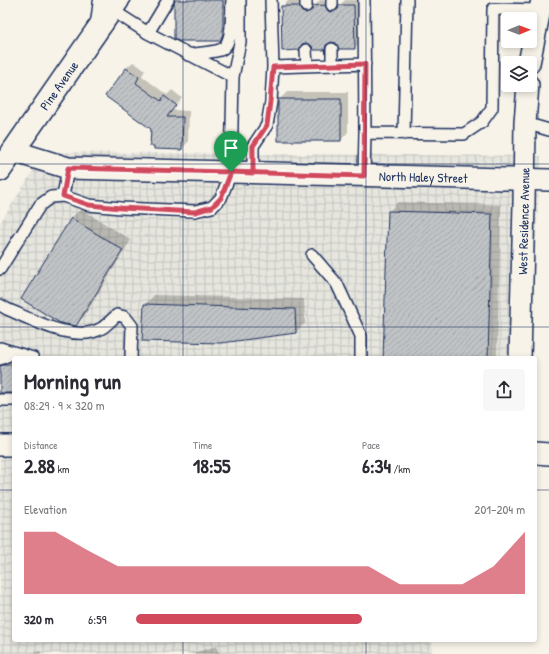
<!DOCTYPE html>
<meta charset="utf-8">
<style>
:root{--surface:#fff;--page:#f7f7f7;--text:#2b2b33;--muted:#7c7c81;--accent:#d1495b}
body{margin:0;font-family:"Patrick Hand",sans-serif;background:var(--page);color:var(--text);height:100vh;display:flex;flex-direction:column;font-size:15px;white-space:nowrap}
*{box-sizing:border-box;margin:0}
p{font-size:13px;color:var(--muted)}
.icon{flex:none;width:22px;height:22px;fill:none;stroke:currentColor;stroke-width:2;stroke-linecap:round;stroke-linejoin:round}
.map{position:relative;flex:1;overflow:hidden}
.drawer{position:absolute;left:12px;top:356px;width:525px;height:286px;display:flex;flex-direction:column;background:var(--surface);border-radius:4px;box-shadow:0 2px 6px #0003}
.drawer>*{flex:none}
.needle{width:26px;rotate:89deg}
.tools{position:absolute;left:501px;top:12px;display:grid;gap:8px}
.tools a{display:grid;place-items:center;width:36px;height:36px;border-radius:4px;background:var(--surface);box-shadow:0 2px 6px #0003;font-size:20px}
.pin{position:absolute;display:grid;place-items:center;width:34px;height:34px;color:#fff;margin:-41px -17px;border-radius:50% 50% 50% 0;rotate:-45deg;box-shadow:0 0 4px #0007}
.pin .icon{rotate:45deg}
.round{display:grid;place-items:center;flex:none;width:42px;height:42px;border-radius:4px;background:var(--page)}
.head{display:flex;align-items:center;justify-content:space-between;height:68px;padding:0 12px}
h1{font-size:22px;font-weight:800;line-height:30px}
.stats{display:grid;grid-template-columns:repeat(3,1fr);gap:6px;height:68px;padding:4px 12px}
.stats div{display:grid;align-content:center}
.stats b{font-size:20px;font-weight:800}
.stats small{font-size:11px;font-weight:400}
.stats p{font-size:11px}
.chart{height:112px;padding:8px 12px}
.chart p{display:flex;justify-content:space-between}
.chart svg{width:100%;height:72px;margin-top:4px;fill:var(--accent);opacity:.7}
ul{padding:0 12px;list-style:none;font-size:13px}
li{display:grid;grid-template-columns:64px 48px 1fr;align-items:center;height:30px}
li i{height:10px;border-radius:5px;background:var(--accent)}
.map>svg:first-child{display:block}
</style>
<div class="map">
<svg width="549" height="654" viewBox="0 0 549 654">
<defs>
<pattern id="industrial-grid" width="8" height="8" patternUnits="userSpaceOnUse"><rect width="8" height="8" fill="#e6e5de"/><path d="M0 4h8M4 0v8" fill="none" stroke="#c5c5c1"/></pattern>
<pattern id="building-hatch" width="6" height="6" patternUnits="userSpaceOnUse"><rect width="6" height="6" fill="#c0c3c5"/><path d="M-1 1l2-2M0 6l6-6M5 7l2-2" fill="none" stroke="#a4a8ac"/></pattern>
</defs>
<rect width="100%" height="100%" fill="#f7f3e8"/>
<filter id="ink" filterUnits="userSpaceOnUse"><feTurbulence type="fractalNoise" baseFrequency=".025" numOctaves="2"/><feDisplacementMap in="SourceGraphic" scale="8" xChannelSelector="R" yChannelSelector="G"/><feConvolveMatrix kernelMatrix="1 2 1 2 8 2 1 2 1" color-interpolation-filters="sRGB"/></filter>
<g filter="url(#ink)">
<path fill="url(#industrial-grid)" d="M45 152 541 156 529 358H14V640H432V654H0V223Z"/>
<path fill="#0003" d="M176 0H230L227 32 220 40Z
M289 0H307L309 5 314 6 320 0H333L335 4 340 5 345 0H361L362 41 354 48 332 41 325 49 306 42 299 49 282 7Z
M133 62 145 70 142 76 167 95 172 90 182 98 172 110 189 111 188 142 182 149 152 128 126 68Z
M287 92H348V132L341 140 279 100Z
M398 202 501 205 497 358H384L389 211Z
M81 209 131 240 85 315 76 325 71 218Z
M154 295 304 299 305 323 296 332 145 305Z
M0 358H14V392H0Z
M217 646 219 654H189Z
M40 651 41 654H31Z"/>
<path fill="url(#building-hatch)" stroke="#1b2f5e" d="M175 0H223V34L220 41H178L174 38V4Z
M325 5 328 11 332 12 338 9 339 5H354L355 49H339L336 43 332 42 326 45 325 50H313L312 46 306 43 302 44 299 50 282 51 281 6H299L302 12 306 13 312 10 313 6Z
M126 68 139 77 136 83 161 101 164 96 176 105 167 117H183L182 150 154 149V146H150L151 129 105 96Z
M278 99H341V141H278Z
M388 211 492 214 488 358H383Z
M71 218 123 250 76 326 60 323 21 299Z
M144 304 295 309 296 333 221 343 142 341Z
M3 365H14V393H0V366Z"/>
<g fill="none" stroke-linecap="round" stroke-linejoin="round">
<defs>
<path id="lane" d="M306 0V6
M332 0V5
M364 0 365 133 464 134 482 122 492 108 493 9 544 10
M112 10 148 33 233 77
M148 33 168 0
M306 50 307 66
M188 55C198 53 210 53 220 50 234 45 231 13 232 0
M332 65V49
M273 67 365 64
M525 123 549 130
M404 134 407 0
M253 173V146L267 125 271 102 273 67 271 0
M364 176 365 133
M63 196 68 168
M312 255 337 284 361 336V358
M0 269 40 205 51 197 63 196 89 205 121 208 195 211 212 207 221 198 231 172 233 77 240 42V0
M0 305 7 309C33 320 76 344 102 328 108 324 112 319 117 315L125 317 132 326 131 358
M0 348 33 358
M0 359 14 353
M0 400H14"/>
<g id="street">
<path d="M529 63 542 0"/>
<path id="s1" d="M13 151 68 168 549 180"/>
<path id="s2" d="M520 358 524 204 525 123 528 85"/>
<path d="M0 445H14"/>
<path d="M535 453 549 454"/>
</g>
<g id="secondary">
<path id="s3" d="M0 170 118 0"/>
</g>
<path id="primary" d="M102 23 105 0"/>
</defs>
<use href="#lane" stroke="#1b2f5e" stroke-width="14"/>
<use href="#street" stroke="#1b2f5e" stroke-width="24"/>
<use href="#secondary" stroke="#1b2f5e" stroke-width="25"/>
<use href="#primary" stroke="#1b2f5e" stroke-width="25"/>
<use href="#lane" stroke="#f7f3e8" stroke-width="11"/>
<use href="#street" stroke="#f7f3e8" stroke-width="21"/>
<use href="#secondary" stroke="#f7f3e8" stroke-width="22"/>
<use href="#primary" stroke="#f7f3e8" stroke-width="22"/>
</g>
</g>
<g fill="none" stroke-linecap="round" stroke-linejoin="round" filter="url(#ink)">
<defs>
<path id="route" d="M231 172 68 168 63 196 89 205 121 208 195 212 212 207 221 198 231 172 364 176 365 64 273 67 270 102 267 125 253 146V173L231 172"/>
</defs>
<use href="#route" stroke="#fff" stroke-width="8"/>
<use href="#route" stroke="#d1495b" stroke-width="5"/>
</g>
<path fill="none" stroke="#1b2f5e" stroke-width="1" stroke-opacity="0.55" d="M183 0V358M366 0V358M0 164H549M0 327H549M0 490H14M535 490H549M183 640V654M366 640V654"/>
<g text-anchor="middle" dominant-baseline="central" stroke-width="3.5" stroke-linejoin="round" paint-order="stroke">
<g font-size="13" fill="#1b2f5e" stroke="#f7f3e8">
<text stroke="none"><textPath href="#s3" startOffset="103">Pine Avenue</textPath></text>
<text stroke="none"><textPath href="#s1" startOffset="413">North Haley Street</textPath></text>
<text stroke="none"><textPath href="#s2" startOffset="137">West Residence Avenue</textPath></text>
</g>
</g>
</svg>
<div class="tools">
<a><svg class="needle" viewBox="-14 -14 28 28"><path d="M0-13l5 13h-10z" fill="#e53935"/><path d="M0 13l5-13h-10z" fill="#7c7c81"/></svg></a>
<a><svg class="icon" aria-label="layers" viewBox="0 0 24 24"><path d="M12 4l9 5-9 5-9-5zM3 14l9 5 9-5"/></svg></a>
</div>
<div class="pin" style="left:231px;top:172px;background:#1e9e55"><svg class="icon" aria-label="arrive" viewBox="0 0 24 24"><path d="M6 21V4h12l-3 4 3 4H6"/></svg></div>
<section class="drawer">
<div class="head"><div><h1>Morning run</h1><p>08:29 · 9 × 320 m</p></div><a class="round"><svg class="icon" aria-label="share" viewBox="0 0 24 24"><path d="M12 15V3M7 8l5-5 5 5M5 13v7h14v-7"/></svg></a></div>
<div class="stats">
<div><p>Distance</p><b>2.88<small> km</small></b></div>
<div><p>Time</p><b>18:55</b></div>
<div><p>Pace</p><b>6:34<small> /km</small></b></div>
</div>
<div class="chart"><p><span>Elevation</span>201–204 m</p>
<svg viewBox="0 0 160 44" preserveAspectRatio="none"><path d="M0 44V6L10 6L20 17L30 27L40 27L50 27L60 27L70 27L80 27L90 27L100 27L110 27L120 38L130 38L140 38L150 27L160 6V44z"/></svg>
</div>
<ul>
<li><b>320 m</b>6:59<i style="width:58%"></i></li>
</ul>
</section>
</div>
